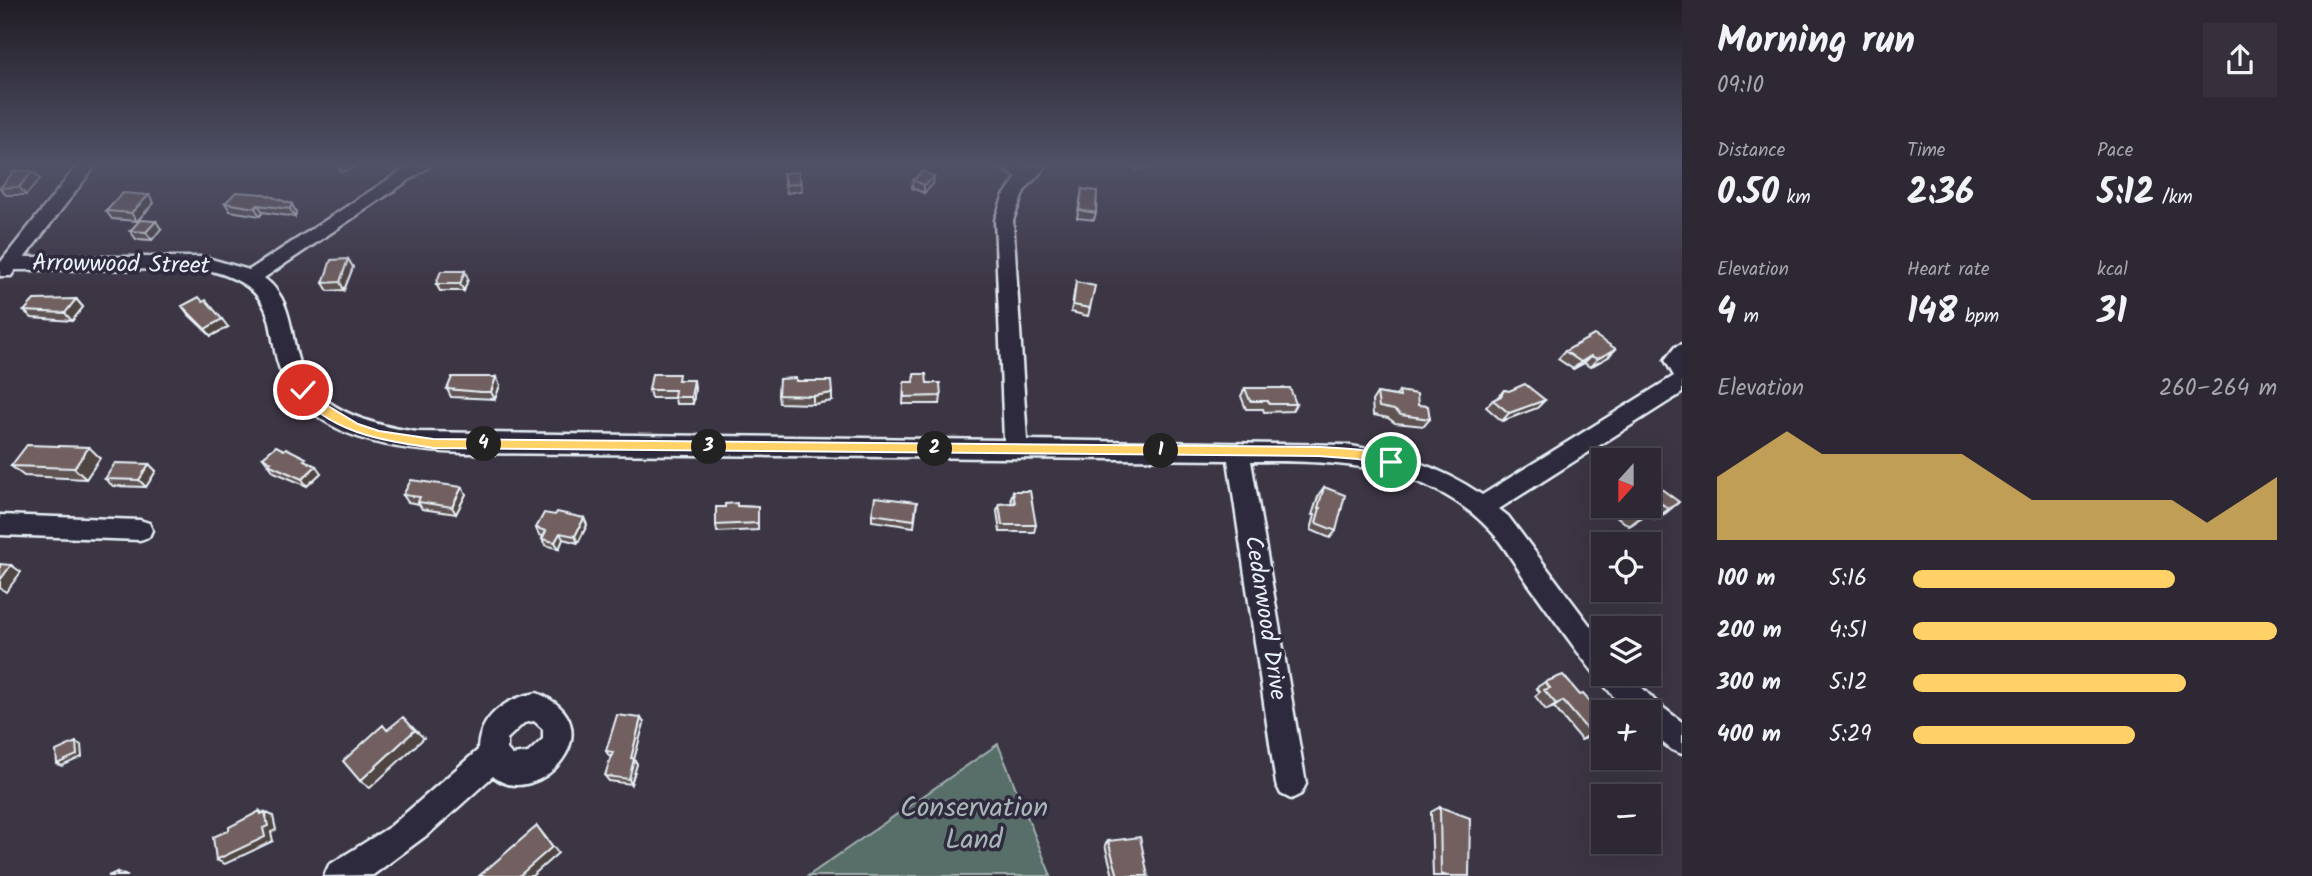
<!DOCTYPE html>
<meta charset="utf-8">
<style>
:root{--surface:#2d2833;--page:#35303b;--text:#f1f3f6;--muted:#a7a6ac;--line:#48444e;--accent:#ffd166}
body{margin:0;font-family:Kalam,sans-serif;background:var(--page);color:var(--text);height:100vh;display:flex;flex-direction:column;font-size:26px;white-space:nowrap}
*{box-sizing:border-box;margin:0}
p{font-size:23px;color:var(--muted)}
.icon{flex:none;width:38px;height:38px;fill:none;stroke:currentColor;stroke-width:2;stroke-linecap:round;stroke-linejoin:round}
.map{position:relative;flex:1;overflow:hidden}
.details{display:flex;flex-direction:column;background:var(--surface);width:630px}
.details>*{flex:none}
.needle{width:46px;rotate:201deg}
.tools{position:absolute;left:1591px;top:448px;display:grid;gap:14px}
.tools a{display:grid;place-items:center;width:70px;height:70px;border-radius:0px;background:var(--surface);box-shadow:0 7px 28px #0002,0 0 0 2px var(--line);font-size:35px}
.pin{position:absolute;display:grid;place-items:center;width:60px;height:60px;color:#fff;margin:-30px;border:4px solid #fff;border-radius:50%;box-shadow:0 2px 7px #0007}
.km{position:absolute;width:35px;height:35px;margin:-18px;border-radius:50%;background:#222;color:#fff;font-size:19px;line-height:35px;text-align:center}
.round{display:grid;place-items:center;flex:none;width:74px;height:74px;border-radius:0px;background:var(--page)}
.headline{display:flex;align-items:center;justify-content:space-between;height:119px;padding:0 35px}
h1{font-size:38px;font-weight:600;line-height:52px}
.figures{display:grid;grid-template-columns:repeat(3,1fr);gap:10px;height:119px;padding:7px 35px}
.figures div{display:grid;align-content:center}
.figures b{font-size:35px;font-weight:600}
.figures small{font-size:19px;font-weight:400}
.figures p{font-size:19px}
.chart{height:196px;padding:14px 35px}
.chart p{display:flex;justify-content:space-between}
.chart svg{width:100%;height:126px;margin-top:7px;fill:var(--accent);opacity:.7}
ul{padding:0 35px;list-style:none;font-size:23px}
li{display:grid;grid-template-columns:112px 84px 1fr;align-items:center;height:52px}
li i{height:18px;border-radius:9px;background:var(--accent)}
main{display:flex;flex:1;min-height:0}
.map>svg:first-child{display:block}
</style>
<main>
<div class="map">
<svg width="1682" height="876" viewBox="0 0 1682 876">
<rect width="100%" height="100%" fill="#3c3544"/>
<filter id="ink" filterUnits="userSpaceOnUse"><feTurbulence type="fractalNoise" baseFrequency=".0143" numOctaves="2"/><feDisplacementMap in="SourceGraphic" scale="14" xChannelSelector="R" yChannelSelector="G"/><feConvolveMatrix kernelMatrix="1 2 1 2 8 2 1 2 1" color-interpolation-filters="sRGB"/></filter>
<g filter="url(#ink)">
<path fill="#596e68" stroke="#a0b0b0" stroke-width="2" d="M998 744 1051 876H808Z"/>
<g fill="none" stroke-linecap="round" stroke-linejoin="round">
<defs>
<path id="minor" d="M77 166H95L25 257H204L249 270 409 166H430L264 278C290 297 290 327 297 356 310 409 370 425 417 432L1004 440 995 220 1003 197 1017 177 999 166H1046L1024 191 1013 220 1027 440 1345 445C1395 453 1440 466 1482 495L1674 376 1665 360 1675 347 1682 344V393L1499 509 1508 516 1603 643V674H1629L1657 703 1682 722V754L1672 750 1648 731V712H1628C1590 672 1560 627 1527 582 1515 565 1504 545 1490 530 1427 463 1336 461 1251 461L1306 784 1301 794 1291 799 1281 794 1276 784 1228 460 465 453C398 451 316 442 282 374 275 360 274 343 271 328 265 290 238 277 204 269L15 270 11 276H0V263Z
M0 515 140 520 149 523 152 530 149 537 140 540 0 535Z
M537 693C619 726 535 813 493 776L431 832 373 875 324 876 329 865 391 826 478 750C479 716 506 698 537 693ZM534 721 543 729V739L528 753 512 755 507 749V739L524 723Z"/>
</defs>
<use href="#minor" stroke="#e8f1f8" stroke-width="5"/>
<use href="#minor" fill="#2f2a3d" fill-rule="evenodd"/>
</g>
<path fill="#615352" stroke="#e8f1f8" stroke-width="2" d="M33 171 40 179 26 195H6L0 188Z
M783 173 801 183 802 191 787 193 784 181Z
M934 177 933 184 924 193 912 188 913 180Z
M1082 189 1096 213 1094 220 1077 218Z
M264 194 296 212 295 217 263 212 260 216 230 211 225 203Z
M149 195 154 203 137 221 112 219 106 211Z
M161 229 152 240 136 239 130 231Z
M348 259 353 267 344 290 328 291 323 283Z
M468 279 464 291H440L436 284Z
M1076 282 1090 308 1088 316 1071 312Z
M76 299 83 307 72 321 32 318 24 311Z
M182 306 228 327 211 336 188 314Z
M1565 351 1608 357 1590 367 1584 363 1573 369 1558 359Z
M914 374 927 383 941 396 940 404H903L904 382H913Z
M680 380 695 387 693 404H676L675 398H651L649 390Z
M796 381 832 401 813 404 779 403 778 395Z
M500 385 495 399 451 397 447 389Z
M1245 388 1296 404 1292 411 1264 412 1263 409H1246L1241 396Z
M1504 390 1545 400 1537 408 1502 421 1486 407 1493 400 1497 398Z
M1399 391 1418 405 1430 419 1424 426 1395 423 1388 418 1373 415 1372 401 1377 393 1396 396Z
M263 457 309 462 321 473 307 486 274 472Z
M100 458 86 479 24 476 11 466Z
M149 464 156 471 146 487 113 486 105 479Z
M1324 487 1336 531 1330 538 1311 530 1315 515H1312L1319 494Z
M1013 491 1036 525 1034 532H1000L997 511 999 504 1012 503 1011 498Z
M466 494 456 514 422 509 419 504 408 502 403 495Z
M917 502 914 527 872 521V514Z
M1679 502 1655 519 1649 514 1629 526 1606 508 1609 506H1648Z
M737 506 758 507V530L717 532 716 525Z
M555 515 584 518 587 525 578 543 563 539 559 549 545 545 542 539 543 536 539 535 536 528Z
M1545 682 1580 695 1592 704 1603 716V731L1581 740 1554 707 1546 710 1535 696 1540 692 1536 688Z
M644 723 634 759 637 764 631 784 609 781 605 776 611 756H609L606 751Z
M1440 807 1469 876H1433L1431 812Z
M1108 841 1148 876H1113L1105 845Z"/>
<path fill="#4f4442" stroke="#e8f1f8" stroke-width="2" d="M338 166H353L354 168 341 172Z
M1137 166H1153L1136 170Z
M33 171 40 179 26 195 19 187Z
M934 177 933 184 924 193V185Z
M149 195 154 203 137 221 131 213Z
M292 204 296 212 295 217 290 209Z
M258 205 263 212 260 216 255 208Z
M156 221 161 229 152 240 146 232Z
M348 259 353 267 344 290 340 282Z
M465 271 468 279 464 291 460 284Z
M76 299 83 307 72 321 65 313Z
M222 319 228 327 211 336 205 329Z
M1616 349 1608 357 1590 367 1597 359Z
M1591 356 1584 363 1573 369 1581 362Z
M496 377 500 385 495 399 491 392Z
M694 380 695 387 693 404 691 397Z
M832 393V401L813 404V396Z
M1545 400 1537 408 1502 421 1509 413Z
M89 447 100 458 86 479 74 468Z
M149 464 156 471 146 487 139 480Z
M316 466 321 473 307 486 302 479Z
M462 487 466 494 456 514 452 507Z
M1679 502 1666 513 1655 519 1669 509Z
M1662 504 1649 514 1629 526 1642 516Z
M584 518 587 525 578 543 575 536Z
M560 533 563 539 559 549 555 542Z
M11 565 21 572 6 592 0 588V580Z
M1563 701 1554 707 1546 710 1556 704Z
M641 718 644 723 634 759 637 764 631 784 629 779 631 758Z
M1603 729V731L1581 740 1591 734Z
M415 730 424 738 370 788 360 781Z
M76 742 81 745 82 757 62 766 57 764Z
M260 811 266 815 265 812 273 816 276 830 271 832 273 841 225 864 216 860 261 814Z
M537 826 558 853 532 876H519Z
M117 872 128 876H117Z"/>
<path fill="#71615f" stroke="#e8f1f8" stroke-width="2" d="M14 171H33L19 187 0 188Z
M923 171 934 177 924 185 913 180Z
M798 172 801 183 787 185 783 173Z
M1082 189 1097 191 1096 213 1079 210Z
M236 192 264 194 292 204 290 209 258 205 255 208 225 203Z
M123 193 149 195 131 213 106 211Z
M140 220 156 221 146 232 130 231Z
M348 259 340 282 323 283 331 260Z
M441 271H465L460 284H436Z
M1076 282 1095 286 1090 308 1073 305Z
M199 297 203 302 206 300 222 319 205 329 182 306Z
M76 299 65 313 24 311 34 300Z
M1594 335 1616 349 1597 359 1591 356 1581 362 1565 351Z
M652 374H679L678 380H694L691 397H674L675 390H649Z
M914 374H926L927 383H940L941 396 904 397V382H914Z
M452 377H496L491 392H481L447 389Z
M796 378V381H831L832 393 813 396 778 395 779 379Z
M1525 384 1545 400 1509 413 1493 400 1501 396 1504 390 1509 391Z
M1245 388H1290L1296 404H1269L1268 401H1250Z
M1399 391 1417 394 1418 405 1428 406 1430 419 1401 415 1394 410 1379 407 1377 393 1400 397Z
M27 445 89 447 74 468 11 466Z
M276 446 284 450 286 448 306 458 304 460 316 466 302 479 268 464 271 462 263 457Z
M115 463 149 464 139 480 105 479Z
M1648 479 1679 502 1669 509 1662 504 1642 516 1629 506H1648Z
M411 480 462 487 452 507 418 502 420 497 403 495Z
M1324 487 1345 495 1336 531 1316 523 1320 508H1318Z
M1013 491H1030L1036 525H1002L999 504 1015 503Z
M875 497 917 502 914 520 872 514Z
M737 503V506L758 507V523L716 525V507H725V504Z
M557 512 584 518 575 536 560 533 555 542 542 539 546 531 536 528 544 513 555 515Z
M0 564 11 565 0 580Z
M1563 675 1580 695 1583 694 1592 704 1595 703 1603 712 1602 715 1603 729 1591 734 1563 701 1556 704 1544 690 1550 688 1545 682Z
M617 715 641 718 631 758 634 759 629 779 605 776 613 752 606 751Z
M403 717 415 730 360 781 343 761 383 725 387 730Z
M76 742 77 755 57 764 56 751Z
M1440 807 1470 818 1469 876H1447L1441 874Z
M260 811 261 814 265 812 268 826 263 828 265 837 216 860 213 837 229 830V827Z
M537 826 552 847 519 876H479Z
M1140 837 1148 876H1118L1108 841Z
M117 872V876H108Z"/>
</g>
<linearGradient id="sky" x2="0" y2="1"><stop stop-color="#211d25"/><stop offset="0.57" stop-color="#505167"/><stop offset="1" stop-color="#505167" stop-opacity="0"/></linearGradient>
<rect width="1682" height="289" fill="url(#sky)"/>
<path fill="#ffd166" stroke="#fff" stroke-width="2" d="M303 386 320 401 358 424 379 431 433 439 1319 447C1338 448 1385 449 1397 462L1391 466 1358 459 1319 456 433 448C386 441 327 433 297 390Z"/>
<g text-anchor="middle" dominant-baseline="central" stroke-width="7" stroke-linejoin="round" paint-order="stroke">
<g font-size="24" fill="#e8f1f8" stroke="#2f2a3d">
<text transform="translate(121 265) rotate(1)">Arrowwood Street</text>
<text transform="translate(1265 618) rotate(81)">Cedarwood Drive</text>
</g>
<g font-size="28" fill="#a8b6b7" stroke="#2f2a3d">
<text x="974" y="808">Conservation<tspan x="974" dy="32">Land</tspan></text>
</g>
</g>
</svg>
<div class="tools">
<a><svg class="needle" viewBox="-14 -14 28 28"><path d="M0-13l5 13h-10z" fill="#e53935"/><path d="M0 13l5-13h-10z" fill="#a7a6ac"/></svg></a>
<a><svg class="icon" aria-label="locate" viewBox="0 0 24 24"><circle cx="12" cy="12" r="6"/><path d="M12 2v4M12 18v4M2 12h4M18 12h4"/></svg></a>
<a><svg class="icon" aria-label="layers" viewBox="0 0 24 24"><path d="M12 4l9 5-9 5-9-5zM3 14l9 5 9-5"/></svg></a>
<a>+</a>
<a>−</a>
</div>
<div class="pin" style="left:1391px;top:462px;background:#1e9e55"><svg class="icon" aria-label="arrive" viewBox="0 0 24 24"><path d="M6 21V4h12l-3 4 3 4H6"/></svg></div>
<div class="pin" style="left:303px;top:390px;background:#d93025"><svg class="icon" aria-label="check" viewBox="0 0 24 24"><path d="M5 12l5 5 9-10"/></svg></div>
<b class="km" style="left:1161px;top:451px">1</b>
<b class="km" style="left:935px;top:449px">2</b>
<b class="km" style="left:709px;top:447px">3</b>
<b class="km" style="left:484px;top:444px">4</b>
</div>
<section class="details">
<div class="headline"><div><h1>Morning run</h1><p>09:10</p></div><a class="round"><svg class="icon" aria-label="share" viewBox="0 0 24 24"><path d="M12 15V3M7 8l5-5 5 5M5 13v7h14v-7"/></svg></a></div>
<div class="figures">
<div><p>Distance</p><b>0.50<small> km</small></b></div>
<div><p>Time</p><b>2:36</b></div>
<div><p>Pace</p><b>5:12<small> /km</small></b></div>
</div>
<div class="figures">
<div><p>Elevation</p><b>4<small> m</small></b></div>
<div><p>Heart rate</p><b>148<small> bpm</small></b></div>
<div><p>kcal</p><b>31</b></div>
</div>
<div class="chart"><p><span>Elevation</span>260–264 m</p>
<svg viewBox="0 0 160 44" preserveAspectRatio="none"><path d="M0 44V22L10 14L20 6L30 14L40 14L50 14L60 14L70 14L80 22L90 30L100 30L110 30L120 30L130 30L140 38L150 30L160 22V44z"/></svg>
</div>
<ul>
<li><b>100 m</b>5:16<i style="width:72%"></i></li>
<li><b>200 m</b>4:51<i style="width:100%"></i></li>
<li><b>300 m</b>5:12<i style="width:75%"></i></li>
<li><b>400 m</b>5:29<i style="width:61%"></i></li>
</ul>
</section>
</main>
